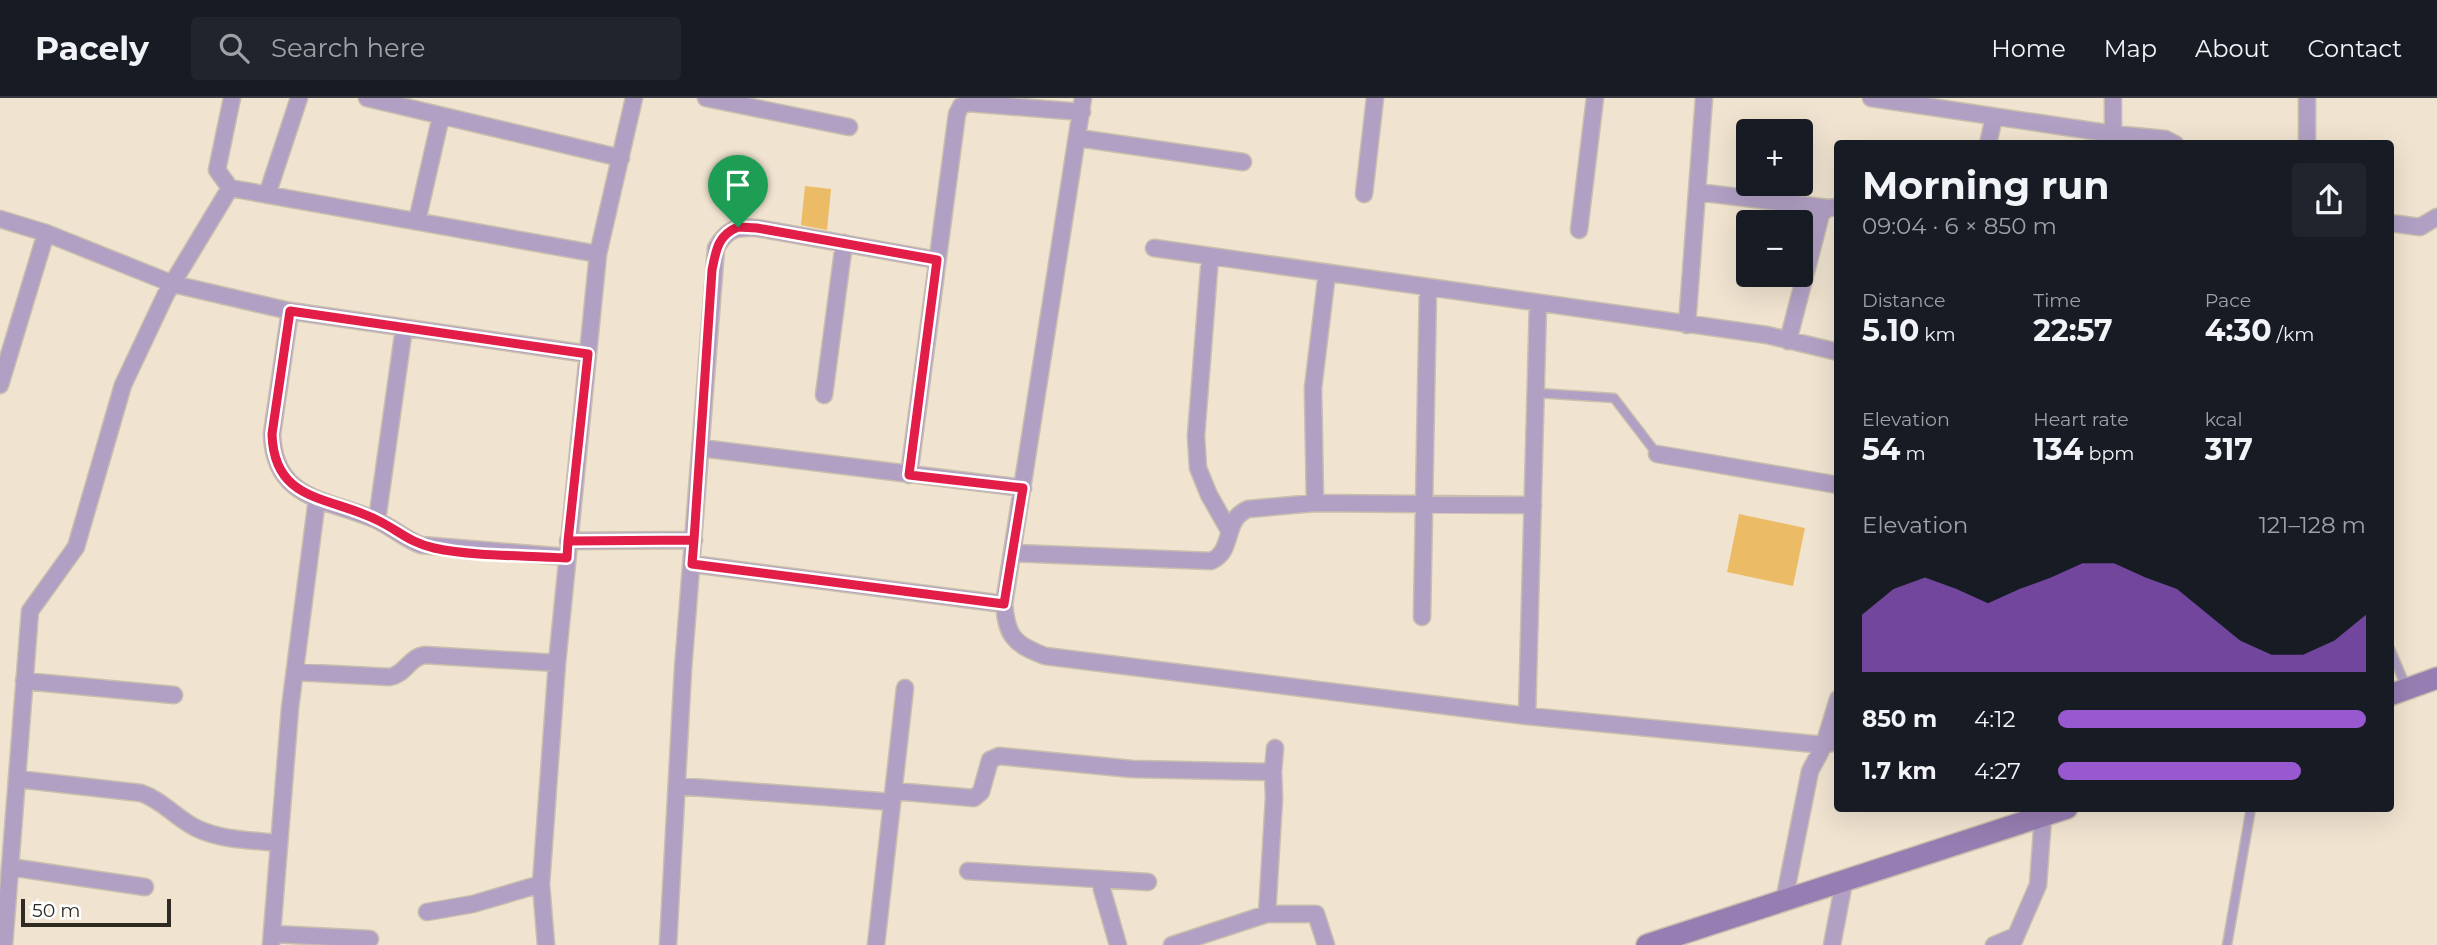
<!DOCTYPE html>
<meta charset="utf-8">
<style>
:root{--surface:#171b24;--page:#20242c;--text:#f1f3f6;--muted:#9ea1a6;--line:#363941;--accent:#9859d0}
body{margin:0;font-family:Montserrat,sans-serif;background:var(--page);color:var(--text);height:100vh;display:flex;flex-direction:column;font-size:26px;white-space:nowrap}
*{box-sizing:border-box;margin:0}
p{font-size:23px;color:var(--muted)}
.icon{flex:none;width:38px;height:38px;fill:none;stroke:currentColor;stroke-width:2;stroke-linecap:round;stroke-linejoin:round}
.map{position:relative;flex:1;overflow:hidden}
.sheet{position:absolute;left:1834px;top:42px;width:560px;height:672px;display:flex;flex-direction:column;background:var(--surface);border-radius:7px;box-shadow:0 7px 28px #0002}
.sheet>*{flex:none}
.tools{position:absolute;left:1736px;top:21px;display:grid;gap:14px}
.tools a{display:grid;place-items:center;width:77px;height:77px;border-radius:7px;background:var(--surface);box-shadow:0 7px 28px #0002;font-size:35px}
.scale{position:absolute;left:21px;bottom:18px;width:150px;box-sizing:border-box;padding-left:7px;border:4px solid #2f2b23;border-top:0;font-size:19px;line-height:24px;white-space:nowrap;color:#2f2b23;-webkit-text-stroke:5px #fff;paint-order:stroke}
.pin{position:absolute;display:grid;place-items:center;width:60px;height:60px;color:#fff;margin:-72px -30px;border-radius:50% 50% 50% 0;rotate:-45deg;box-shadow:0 0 7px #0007}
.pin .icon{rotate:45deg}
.round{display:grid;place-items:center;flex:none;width:74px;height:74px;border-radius:7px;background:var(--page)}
.head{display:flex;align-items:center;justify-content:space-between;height:119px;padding:0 28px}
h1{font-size:38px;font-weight:700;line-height:52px}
.figures{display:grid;grid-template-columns:repeat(3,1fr);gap:10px;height:119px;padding:7px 28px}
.figures div{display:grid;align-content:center}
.figures b{font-size:30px;font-weight:700}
.figures small{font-size:19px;font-weight:400}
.figures p{font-size:19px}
.chart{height:196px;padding:14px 28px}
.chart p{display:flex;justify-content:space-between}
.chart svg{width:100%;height:126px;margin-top:7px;fill:var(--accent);opacity:.7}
ul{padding:0 28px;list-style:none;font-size:23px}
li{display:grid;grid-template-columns:112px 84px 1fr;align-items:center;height:52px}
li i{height:18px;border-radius:9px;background:var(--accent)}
header{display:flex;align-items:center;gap:42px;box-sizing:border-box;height:98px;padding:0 35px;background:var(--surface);border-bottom:2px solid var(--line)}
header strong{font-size:33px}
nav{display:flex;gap:38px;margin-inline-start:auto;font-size:24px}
.search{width:490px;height:63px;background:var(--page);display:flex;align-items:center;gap:18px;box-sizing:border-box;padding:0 24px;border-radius:7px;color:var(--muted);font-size:26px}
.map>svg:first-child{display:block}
</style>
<header>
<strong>Pacely</strong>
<div class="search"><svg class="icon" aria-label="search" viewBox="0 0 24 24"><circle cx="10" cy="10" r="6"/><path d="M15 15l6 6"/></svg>Search here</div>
<nav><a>Home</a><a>Map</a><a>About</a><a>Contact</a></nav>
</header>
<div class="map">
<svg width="2437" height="847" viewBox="0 0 2437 847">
<rect width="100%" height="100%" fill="#f0e4d0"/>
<path fill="#ebbb65" d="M805 88 831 91 827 132 801 127Z
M1739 416 1805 430 1793 488 1727 474Z"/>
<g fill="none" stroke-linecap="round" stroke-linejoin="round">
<defs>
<path id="lane" d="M1537 295 1614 300 1657 356
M2390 551 2407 591
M2227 847 2251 710"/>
<path id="street" d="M232 0 217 72 230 90 598 156
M367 0 621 60
M706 0 849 29
M1083 0 1004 506C1007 539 1014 546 1045 558L1527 618 1824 647 1838 643
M1871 0 2113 36
M2113 0V36L2165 41 2175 46
M2307 0V46
M1078 40 1243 64
M1988 46 1994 19
M1697 94 1828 110
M1364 96 1375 0
M267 97 299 0
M0 121 46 135
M417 123 441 18
M2390 125 2420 129 2437 119
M1579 132 1595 0
M1154 150 1767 237 1838 254
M1210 158 1196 338 1198 370 1209 397 1229 432
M290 213 272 336C274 401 325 401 374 421 391 428 404 441 421 447L567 459
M1687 227 1704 0
M1788 243 1821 116 1828 110 1838 109
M0 287 46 135 173 186 290 213 588 256
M824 297 844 145
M701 350 1023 390
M1657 356 1838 387
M909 377 957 16 961 8 968 5 1082 14
M1315 405 1313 290 1327 175
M377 422 404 230
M568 443 694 442
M1013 455 1211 463C1235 453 1222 422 1248 411L1315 405 1533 407
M692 466 1004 506
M1422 519 1428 189
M295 574 390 579C406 576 409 559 425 557L557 565
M24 583 174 597
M1527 618 1538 205
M1273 674 1275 650
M17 681 141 695C162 702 176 720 196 730 220 742 251 742 278 745
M677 688 892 704
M894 693 974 700 981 694 990 662 999 658 1132 671 1273 674 1274 700 1267 816
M10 769 145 789
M968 773 1148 784
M1099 781 1118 847
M1784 803 1810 673 1824 647 1838 601
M427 814 473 806 541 786
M273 836 370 841
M4 847 30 513 76 449 123 287 166 196 230 90
M271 847 290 610 317 401
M546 847 541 786 557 565 598 156 634 0
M668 847 683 571 716 150C727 131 735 129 757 130L937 162
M876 847 905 590
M1172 847 1267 816H1316L1326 847
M1832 847 1844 784
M1994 847 2016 838
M2012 847 2038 787 2043 719"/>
<path id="secondary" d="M2390 597 2437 580
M1647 847 2067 710"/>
</defs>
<use href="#lane" stroke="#c9bfad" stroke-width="11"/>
<use href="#street" stroke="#c9bfad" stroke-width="19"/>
<use href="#secondary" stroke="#c9bfad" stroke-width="24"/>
<use href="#lane" stroke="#b1a0c4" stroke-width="8"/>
<use href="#street" stroke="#b1a0c4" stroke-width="16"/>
<use href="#secondary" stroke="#977eb2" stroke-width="21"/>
</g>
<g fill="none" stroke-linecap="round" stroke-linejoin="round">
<defs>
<path id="route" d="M738 129C718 137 716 152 712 172L694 442 568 443 567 460C524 457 476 459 434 450 410 445 398 432 377 422 330 398 274 405 272 336L290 213 588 256 568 443 694 442 692 466 1004 506 1023 390 909 377 937 162 757 130 738 129"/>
</defs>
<use href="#route" stroke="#fff" stroke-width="14"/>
<use href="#route" stroke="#e11d48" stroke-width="9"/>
</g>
</svg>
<div class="tools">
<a>+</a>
<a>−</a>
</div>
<div class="scale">50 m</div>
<div class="pin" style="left:738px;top:129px;background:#1e9e55"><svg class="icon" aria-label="arrive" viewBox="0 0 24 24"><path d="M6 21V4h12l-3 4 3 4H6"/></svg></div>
<section class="sheet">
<div class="head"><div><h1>Morning run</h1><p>09:04 · 6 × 850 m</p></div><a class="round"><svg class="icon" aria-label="share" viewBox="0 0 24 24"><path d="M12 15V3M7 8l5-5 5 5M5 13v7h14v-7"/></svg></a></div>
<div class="figures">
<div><p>Distance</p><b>5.10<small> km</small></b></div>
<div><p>Time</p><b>22:57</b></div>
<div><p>Pace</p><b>4:30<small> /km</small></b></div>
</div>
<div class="figures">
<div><p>Elevation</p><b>54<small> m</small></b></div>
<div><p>Heart rate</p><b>134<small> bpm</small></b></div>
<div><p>kcal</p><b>317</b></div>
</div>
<div class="chart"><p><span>Elevation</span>121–128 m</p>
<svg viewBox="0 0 160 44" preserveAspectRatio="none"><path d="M0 44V24L10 15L20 11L30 15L40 20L50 15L60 11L70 6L80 6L90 11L100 15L110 24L120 33L130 38L140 38L150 33L160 24V44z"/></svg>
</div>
<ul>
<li><b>850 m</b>4:12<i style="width:100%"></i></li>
<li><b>1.7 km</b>4:27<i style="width:79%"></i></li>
</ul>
</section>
</div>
